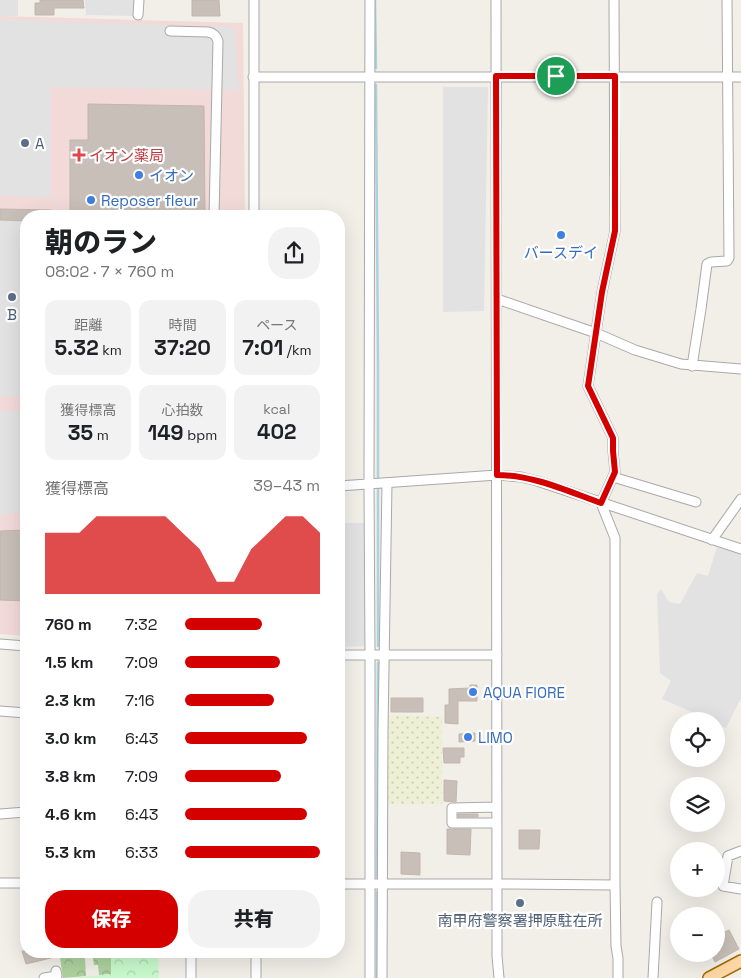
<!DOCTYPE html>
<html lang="ja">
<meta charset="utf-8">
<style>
:root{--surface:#fff;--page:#f2f2f2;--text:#202124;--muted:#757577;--accent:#d40000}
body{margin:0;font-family:"Space Grotesk","Noto Sans JP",sans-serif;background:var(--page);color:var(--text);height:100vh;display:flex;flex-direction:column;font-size:19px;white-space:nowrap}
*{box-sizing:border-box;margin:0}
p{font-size:16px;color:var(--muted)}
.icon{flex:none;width:28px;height:28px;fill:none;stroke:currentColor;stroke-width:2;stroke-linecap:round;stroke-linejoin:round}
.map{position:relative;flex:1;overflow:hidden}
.panel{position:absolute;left:20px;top:210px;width:325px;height:748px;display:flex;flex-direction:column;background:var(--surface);border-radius:20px;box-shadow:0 5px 20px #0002}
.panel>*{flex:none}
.buttons{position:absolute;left:670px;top:712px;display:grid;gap:10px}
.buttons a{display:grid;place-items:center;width:55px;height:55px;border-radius:50%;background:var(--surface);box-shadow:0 5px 20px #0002;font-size:25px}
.pin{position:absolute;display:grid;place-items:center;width:42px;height:42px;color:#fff;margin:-21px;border:2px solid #fff;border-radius:50%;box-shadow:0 1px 5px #0007}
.round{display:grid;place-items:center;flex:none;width:52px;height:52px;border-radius:20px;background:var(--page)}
.headline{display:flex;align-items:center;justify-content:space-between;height:85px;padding:0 25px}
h1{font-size:28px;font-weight:800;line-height:38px}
.stats{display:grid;grid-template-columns:repeat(3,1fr);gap:8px;height:85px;padding:5px 25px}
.stats div{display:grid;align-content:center;border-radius:12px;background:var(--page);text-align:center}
.stats b{font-size:21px;font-weight:800}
.stats small{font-size:14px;font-weight:400}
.stats p{font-size:14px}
.chart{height:140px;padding:10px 25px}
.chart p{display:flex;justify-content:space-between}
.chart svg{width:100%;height:90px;margin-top:5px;fill:var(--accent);opacity:.7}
.cta{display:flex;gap:10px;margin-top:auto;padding:10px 25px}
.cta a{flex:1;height:58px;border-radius:20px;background:var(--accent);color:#fff;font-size:20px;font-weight:800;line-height:58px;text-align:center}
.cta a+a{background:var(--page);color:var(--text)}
ul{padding:0 25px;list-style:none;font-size:16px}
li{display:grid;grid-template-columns:80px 60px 1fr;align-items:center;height:38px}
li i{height:12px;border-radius:6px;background:var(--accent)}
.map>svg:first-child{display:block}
</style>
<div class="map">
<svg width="741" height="978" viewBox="0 0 741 978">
<defs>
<pattern id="farmland-dots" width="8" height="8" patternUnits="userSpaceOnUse" patternTransform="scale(1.25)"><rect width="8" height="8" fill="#eef0d5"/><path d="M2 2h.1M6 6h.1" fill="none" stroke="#ccceb7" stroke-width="1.8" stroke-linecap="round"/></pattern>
<pattern id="forest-crowns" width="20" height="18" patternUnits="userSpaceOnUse" patternTransform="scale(1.25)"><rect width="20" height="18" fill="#add19e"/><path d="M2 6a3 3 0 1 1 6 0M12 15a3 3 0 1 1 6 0" fill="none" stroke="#95b388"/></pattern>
<pattern id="park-crowns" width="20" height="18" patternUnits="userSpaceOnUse" patternTransform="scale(1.25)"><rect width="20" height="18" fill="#c8facc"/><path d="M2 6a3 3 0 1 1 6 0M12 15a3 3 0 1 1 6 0" fill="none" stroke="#acd6af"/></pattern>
</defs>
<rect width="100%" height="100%" fill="#f2efe9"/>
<path fill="#f2dad9" d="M0 16 243 23 245 216H26V636L0 634Z"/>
<path fill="url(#farmland-dots)" d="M388 715 442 717V804H387Z"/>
<path fill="url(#forest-crowns)" d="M59 951H111V974L99 975 98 965H94L93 958H85L86 976 63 978Z"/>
<path fill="url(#park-crowns)" d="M111 951H158L159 978H71L111 974Z"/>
<path fill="#e2e2e2" d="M0 0H18V16H0Z
M85 0H134V16L86 15Z
M0 20 234 27 239 90 51 87V197L0 196Z
M443 87H488L484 311 443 312Z
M0 213H49L48 216H26V280L23 311 21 354 26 397 0 396Z
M0 411H26V512L0 515Z
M339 523H365V646L339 647Z
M717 547 741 555V698L726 728 716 723V721H712L662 699 671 681 660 673 657 594 661 589 669 602 680 604 697 573 708 576Z"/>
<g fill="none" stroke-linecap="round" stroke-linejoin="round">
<path stroke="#aad3df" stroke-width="2.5" d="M375 0 376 68
M376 85 378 365V646
M377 877 378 663
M377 892V978"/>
</g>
<path fill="#c7bfb8" stroke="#c4b6ab" d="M40 0H83L84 8H54V15H35V3H40Z
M192 0H219L220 16H192Z
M88 104 204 106 205 216H70V140H88Z
M0 209 51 210V216H26V221L0 220Z
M26 530V601L0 600V531Z
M470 685H477V701H458V724L445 723V705H449V689L470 688Z
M391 698H423V712H391Z
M475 733V741L459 742V734Z
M443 748H464V757H460V763H444Z
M444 780 457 781 456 802 444 801Z
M458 814H478V817H458Z
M447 829H471L470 855 447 854Z
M519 830H540L539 849H519Z
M401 852 420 853V875L401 874Z
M729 930 739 949 715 962 711 954H716V936Z
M22 951H49L51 958 26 964Z"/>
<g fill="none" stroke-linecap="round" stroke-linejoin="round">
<defs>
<path id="minor" d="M254 0V216
M370 0 369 484 370 655V978
M496 0 497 917V956L499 978
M614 0 615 231 602 292 588 386 613 438V451L615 472 601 503 615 538V885
M138 15 139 0
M170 31 208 32C213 33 216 35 218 41L214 216
M253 77H741
M497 299 596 333 635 350 681 364 741 369
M692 366 701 309 707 264 711 262 727 261 729 258 727 0
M613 477 696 502
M339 486 497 475 521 477 537 481 741 549
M712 540 741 499
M0 644 26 646
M339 655H497
M0 711 26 713
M0 814 26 812
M497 823H452V808L497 807
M741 851 728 856 723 886 741 889
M0 883H26
M339 884H497L615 885 616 946 618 958V978
M256 951V978
M44 978 57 976 56 971
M191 978V951
M382 978 383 729 387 483
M653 978 657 902"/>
<path id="major" d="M709 978 741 961"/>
</defs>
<use href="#minor" stroke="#a9a9a9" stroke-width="11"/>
<use href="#major" stroke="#a06b00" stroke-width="14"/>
<use href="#minor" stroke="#fff" stroke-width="9"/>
<use href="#major" stroke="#fcd6a4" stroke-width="11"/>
</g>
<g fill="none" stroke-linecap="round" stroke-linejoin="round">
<defs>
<path id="route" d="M496 76H615V231L602 292 588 386 613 438V451L615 472 601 503C567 491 533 475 497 475Z"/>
</defs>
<use href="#route" stroke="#fff" stroke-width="10"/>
<use href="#route" stroke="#d40000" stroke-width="6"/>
</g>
<g fill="#5c6f8a" stroke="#fff" stroke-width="2">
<circle cx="25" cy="143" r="5"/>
<circle cx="12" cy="297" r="5"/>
<circle cx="520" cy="903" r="5"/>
</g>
<path fill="#e0444e" stroke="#fff" stroke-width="2" d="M76.5 147.5h5v5h5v5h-5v5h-5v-5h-5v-5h5z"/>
<g fill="#3f7fe0" stroke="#fff" stroke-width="2">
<circle cx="139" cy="175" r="5"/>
<circle cx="91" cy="200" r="5"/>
<circle cx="561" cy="235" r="5"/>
<circle cx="473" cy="692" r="5"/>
<circle cx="468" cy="737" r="5"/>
</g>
<g text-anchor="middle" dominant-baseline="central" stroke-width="4.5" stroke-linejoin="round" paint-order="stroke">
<g font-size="15" fill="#4e5e75" stroke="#fff">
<text x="35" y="143" text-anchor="start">A</text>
<text x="12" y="314">B</text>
<text x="520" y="920">南甲府警察署押原駐在所</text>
</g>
<g font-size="15" fill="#be3a42" stroke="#fff" text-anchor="start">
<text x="89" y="155">イオン薬局</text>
</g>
<g font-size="15" fill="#366cbe" stroke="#fff" text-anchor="start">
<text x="149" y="175">イオン</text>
<text x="101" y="200">Reposer fleur</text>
<text x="561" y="252" text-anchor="middle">バースデイ</text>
<text x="483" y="692">AQUA FIORE</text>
<text x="478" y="737">LIMO</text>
</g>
</g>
</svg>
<div class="buttons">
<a><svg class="icon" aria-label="locate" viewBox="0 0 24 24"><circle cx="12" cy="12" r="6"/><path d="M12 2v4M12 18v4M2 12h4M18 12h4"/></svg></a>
<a><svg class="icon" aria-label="layers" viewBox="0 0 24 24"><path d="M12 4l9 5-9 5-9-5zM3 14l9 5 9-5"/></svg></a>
<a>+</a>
<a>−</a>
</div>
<div class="pin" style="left:556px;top:76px;background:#1e9e55"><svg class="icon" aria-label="arrive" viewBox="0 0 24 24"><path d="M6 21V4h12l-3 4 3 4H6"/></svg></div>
<section class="panel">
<div class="headline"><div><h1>朝のラン</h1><p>08:02 · 7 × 760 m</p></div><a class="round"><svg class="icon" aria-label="share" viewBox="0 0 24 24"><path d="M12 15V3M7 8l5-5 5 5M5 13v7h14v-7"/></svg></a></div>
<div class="stats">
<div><p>距離</p><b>5.32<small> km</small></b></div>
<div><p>時間</p><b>37:20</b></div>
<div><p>ペース</p><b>7:01<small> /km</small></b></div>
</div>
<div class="stats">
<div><p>獲得標高</p><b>35<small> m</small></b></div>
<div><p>心拍数</p><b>149<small> bpm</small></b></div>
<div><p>kcal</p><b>402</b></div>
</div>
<div class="chart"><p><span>獲得標高</span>39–43 m</p>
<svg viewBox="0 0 160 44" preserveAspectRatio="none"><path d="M0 44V14L10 14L20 14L30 6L40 6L50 6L60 6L70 6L80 14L90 22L100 38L110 38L120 22L130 14L140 6L150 6L160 14V44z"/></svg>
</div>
<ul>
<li><b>760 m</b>7:32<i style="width:57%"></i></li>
<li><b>1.5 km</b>7:09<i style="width:70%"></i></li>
<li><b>2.3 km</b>7:16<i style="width:66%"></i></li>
<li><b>3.0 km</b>6:43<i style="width:90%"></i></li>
<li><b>3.8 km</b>7:09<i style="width:71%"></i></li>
<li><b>4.6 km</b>6:43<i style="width:90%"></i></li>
<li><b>5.3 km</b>6:33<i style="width:100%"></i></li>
</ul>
<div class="cta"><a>保存</a><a>共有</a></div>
</section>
</div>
